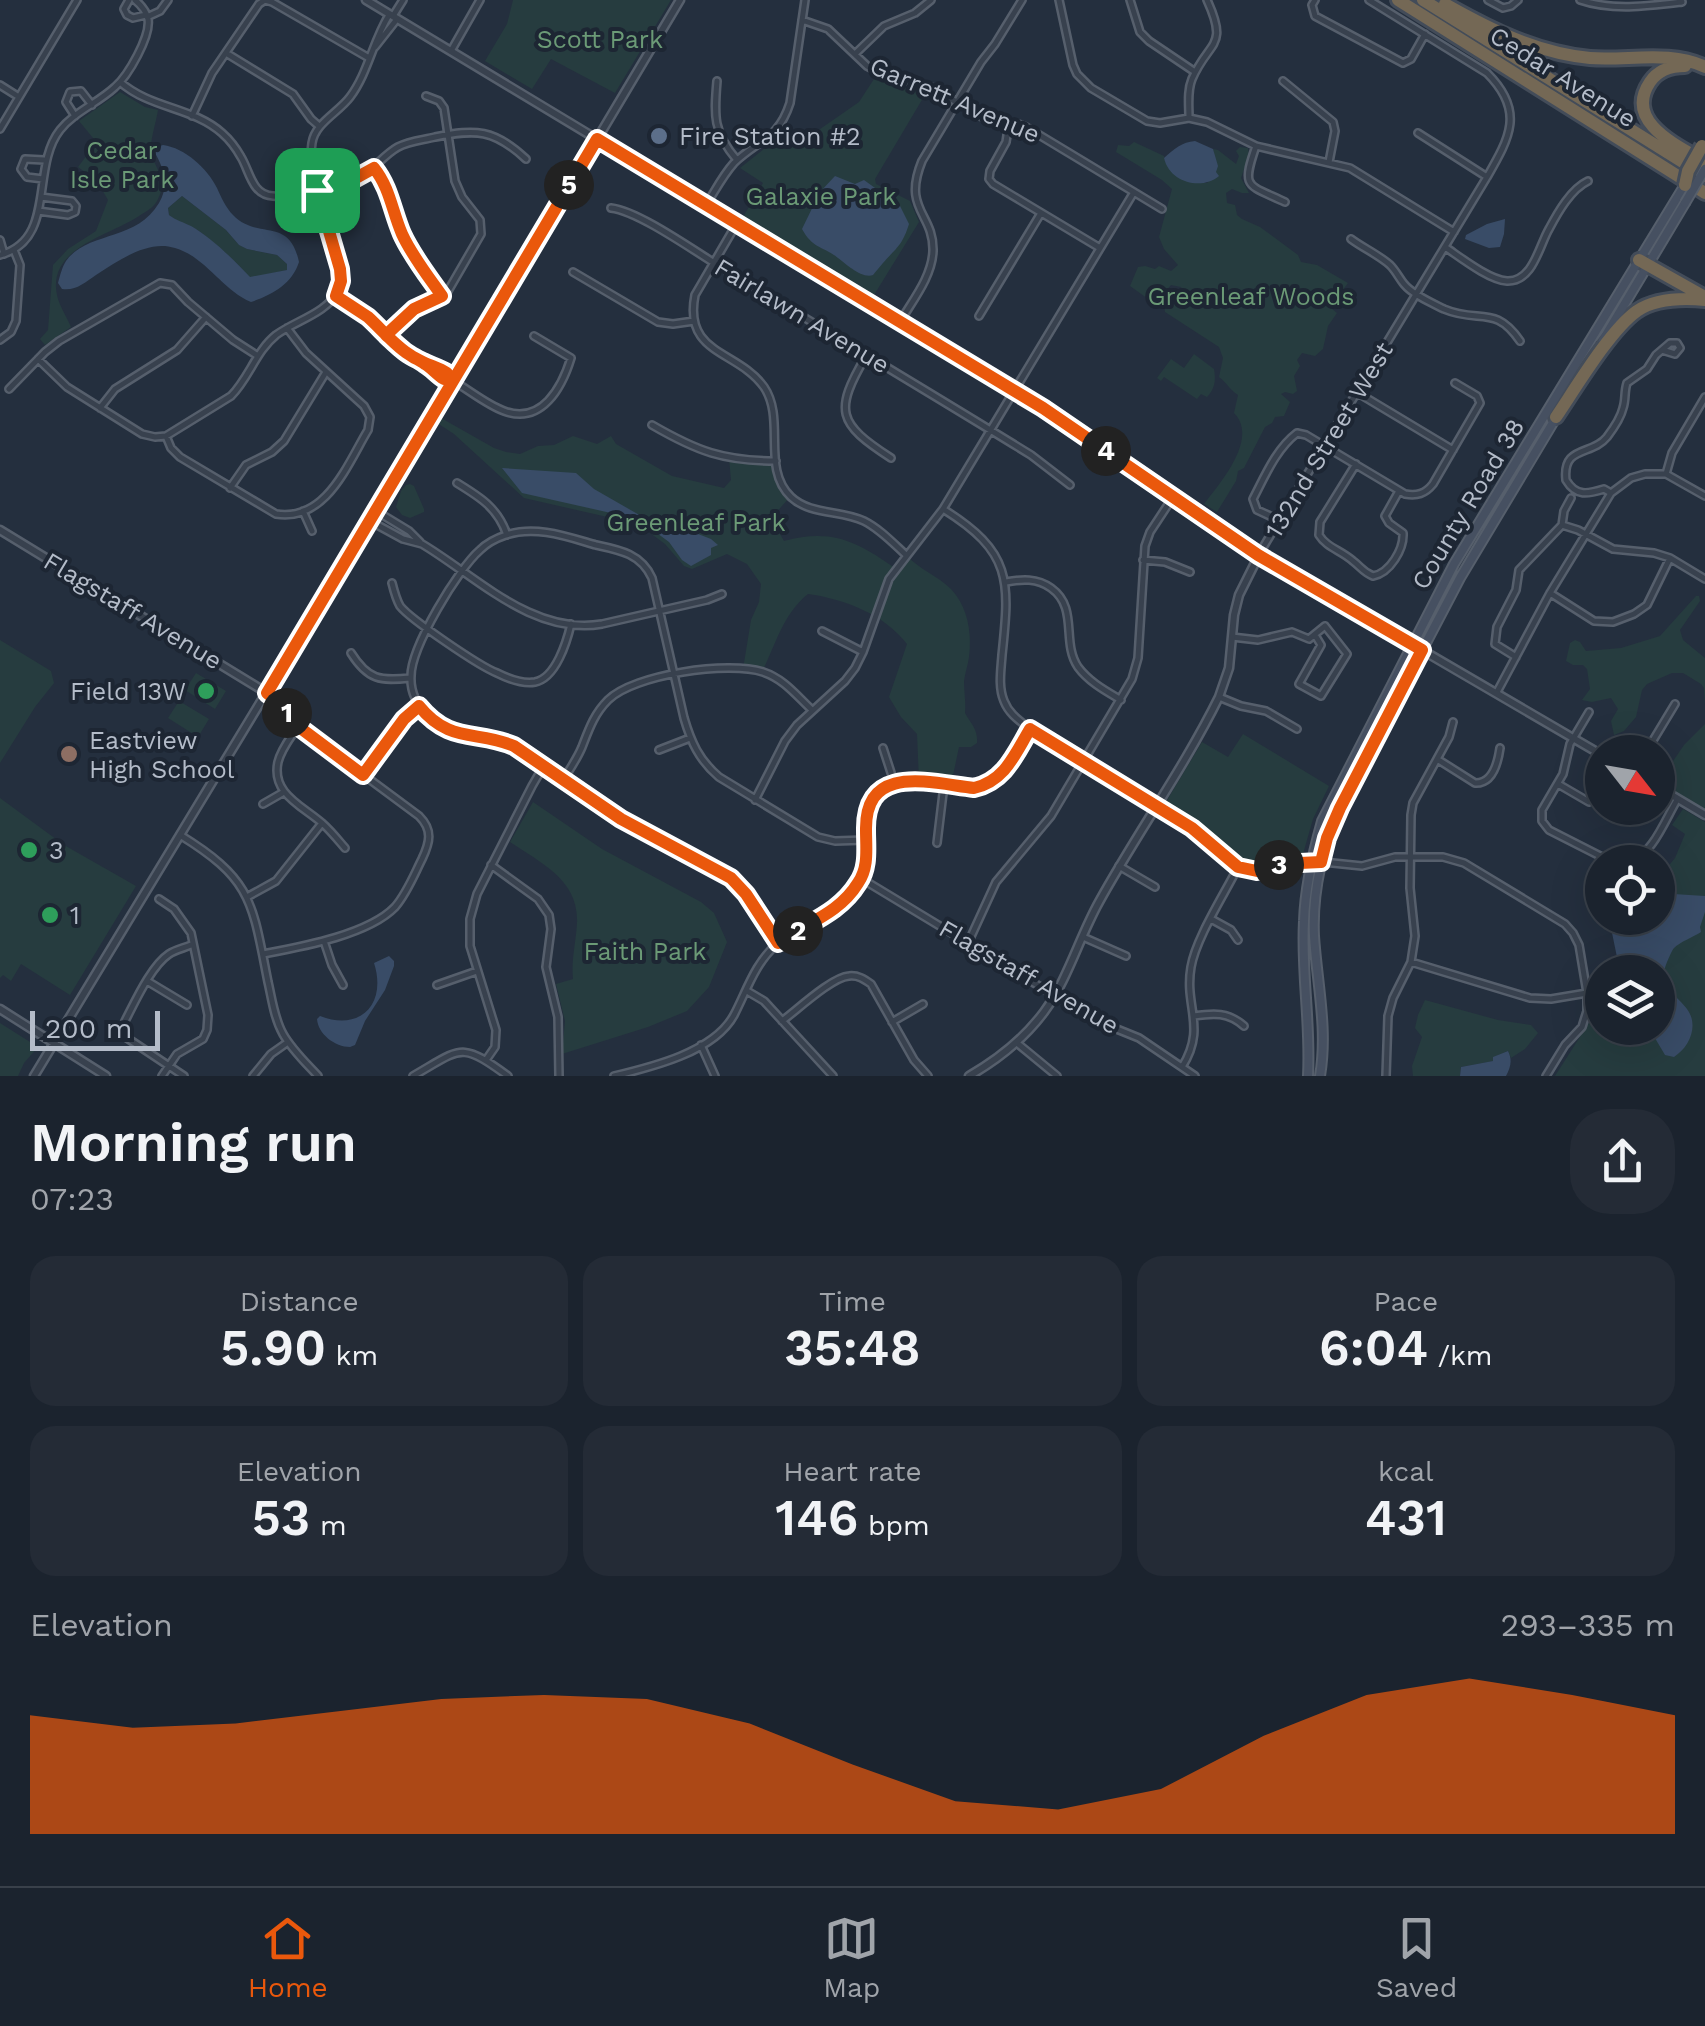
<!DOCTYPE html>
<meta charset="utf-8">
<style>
:root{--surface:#1b232e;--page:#242b36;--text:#f1f3f6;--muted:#a0a4aa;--line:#39404a;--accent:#ea580c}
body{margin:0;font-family:"Work Sans",sans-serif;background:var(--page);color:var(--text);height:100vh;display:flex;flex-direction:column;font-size:38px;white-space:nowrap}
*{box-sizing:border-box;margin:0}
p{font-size:32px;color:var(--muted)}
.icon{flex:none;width:55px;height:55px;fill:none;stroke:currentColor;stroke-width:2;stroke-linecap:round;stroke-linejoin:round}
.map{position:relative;height:1076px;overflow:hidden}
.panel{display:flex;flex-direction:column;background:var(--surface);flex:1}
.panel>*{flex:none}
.needle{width:65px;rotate:121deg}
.controls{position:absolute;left:1585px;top:735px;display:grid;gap:20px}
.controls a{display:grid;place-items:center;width:90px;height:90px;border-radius:50%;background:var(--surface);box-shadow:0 10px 40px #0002,0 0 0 2px var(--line);font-size:50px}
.scale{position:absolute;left:30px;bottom:25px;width:130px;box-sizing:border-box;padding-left:10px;border:5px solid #b4bcc9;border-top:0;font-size:28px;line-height:35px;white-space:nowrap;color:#b4bcc9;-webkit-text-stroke:8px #1d2633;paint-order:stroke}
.pin{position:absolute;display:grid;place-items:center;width:85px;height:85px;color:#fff;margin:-42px;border-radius:20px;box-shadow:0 5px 15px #0006}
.km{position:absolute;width:50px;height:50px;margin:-25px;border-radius:50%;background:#222;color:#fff;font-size:28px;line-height:50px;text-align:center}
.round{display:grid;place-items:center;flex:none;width:105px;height:105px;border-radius:40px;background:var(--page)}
.overview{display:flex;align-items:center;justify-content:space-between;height:170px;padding:0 30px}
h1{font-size:55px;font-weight:600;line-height:75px}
.metrics{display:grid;grid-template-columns:repeat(3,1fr);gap:15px;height:170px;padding:10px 30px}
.metrics div{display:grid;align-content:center;border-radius:25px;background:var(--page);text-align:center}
.metrics b{font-size:50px;font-weight:600}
.metrics small{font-size:28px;font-weight:400}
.metrics p{font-size:28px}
.chart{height:280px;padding:20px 30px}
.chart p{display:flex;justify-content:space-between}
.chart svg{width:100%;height:180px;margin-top:10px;fill:var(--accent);opacity:.7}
.dock{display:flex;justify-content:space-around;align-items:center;height:140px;border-top:2px solid var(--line);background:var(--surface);font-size:28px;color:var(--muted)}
.dock a{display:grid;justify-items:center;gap:5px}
.dock .active{color:var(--accent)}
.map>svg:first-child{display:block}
</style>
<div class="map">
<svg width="1705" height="1076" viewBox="0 0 1705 1076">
<rect width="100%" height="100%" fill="#242f3e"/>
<path fill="#263c3f" d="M513 0H671L615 93 551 59 532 89 485 61 507 24Z
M874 79 926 93 875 179 876 184 910 201 919 222 874 295 743 217 763 183 740 168 784 133 800 143 859 102Z
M120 92 145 107 158 110C156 123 151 136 151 148 151 167 170 176 158 199 155 206 149 210 142 214 112 236 43 247 58 299 61 308 67 318 71 327L45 345 40 339 48 330 53 265 68 249 96 231 108 200 97 181 78 167 90 151 98 144 79 121Z
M1134 142 1164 156C1168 176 1188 180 1207 183L1216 172 1213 149 1218 150 1236 164 1239 156 1236 151 1240 147 1248 148 1249 155 1241 178 1249 193H1242L1232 189 1226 193 1227 203 1235 205 1237 215 1242 219 1260 227 1298 255 1301 262 1317 265 1348 283 1330 307 1337 313 1328 326 1323 349 1315 356 1302 353 1297 360 1300 366 1294 376 1297 391 1293 394 1285 392 1281 394 1290 402 1284 416 1275 417 1272 423 1265 427 1244 468 1238 471 1236 481 1217 512 1204 504C1221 482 1259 438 1234 413L1238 395C1230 390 1226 382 1219 377L1223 358 1219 347 1165 312 1164 303 1168 297H1172L1178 300 1185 293 1181 287 1171 285 1160 298 1152 296 1151 301 1130 286 1138 267 1145 266 1155 269 1159 266 1171 271 1178 265 1164 249 1159 237 1172 189 1162 180 1116 152 1118 145 1129 146Z
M182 196 226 230 239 245 247 249 277 255 287 264V270L250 278C235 260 217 245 199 231 189 224 178 223 169 215L168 208Z
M1194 354 1214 369C1216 380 1215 389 1207 397L1201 394 1197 399 1164 377 1161 381 1157 378 1171 359 1184 368Z
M434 414 494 448 506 452 520 454 538 446 554 445 573 436 597 444 611 436 616 444 672 476 724 488 731 480 729 458 776 461 780 483 790 497 773 516 776 527 784 541C832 528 858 542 896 569L906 555C920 570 938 576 951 589 968 607 972 633 969 657 968 665 965 673 964 681 964 692 966 702 965 713 971 724 978 729 977 743L971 747H959L951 785 919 781 917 734 901 717 889 697 907 644C884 614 844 599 808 594 783 614 776 644 762 672L743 669 751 620 759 602 761 584 747 564 727 554 692 569 684 566 665 544 646 530 625 521 524 498 454 434 431 419Z
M410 484 414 486 424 509V512L410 518 402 515 396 507 401 491 406 485Z
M1696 596H1699L1700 601 1680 630 1683 640 1705 658V705L1704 688 1701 684 1683 673H1672L1647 684 1642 690 1636 717 1624 731 1614 735 1611 721 1618 709 1611 698 1592 702 1582 700 1590 689 1587 669 1583 665H1573L1566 661 1570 643 1575 640 1580 642 1586 651 1621 648 1660 636Z
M0 640 51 671 54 683 35 707 0 763Z
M196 673 226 691 215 709 185 690Z
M179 701 209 719 198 737 168 718Z
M1705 724V810L1661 784 1663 780 1658 776V772L1667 770 1684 745Z
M1243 734 1329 786 1313 819 1303 854 1282 855 1252 863 1241 859 1197 822 1166 802 1202 742 1228 757Z
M0 798 64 845 136 886 70 995 21 964 11 981 3 975 0 978Z
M533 802 602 849 701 902 714 913 727 942 709 987 687 1011 648 1027 562 1054 565 1021 556 984 573 979C571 960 576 942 577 923 579 880 541 863 510 842Z
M1683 809 1705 822V1076H1555L1592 1018 1595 999 1602 994V1028H1658V918L1669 893H1658V879L1675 858 1685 834 1672 825Z
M1425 1000 1498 1020 1531 1025 1538 1033 1525 1049 1511 1058 1508 1051 1494 1057V1061L1461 1067 1460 1076H1413L1412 1066 1422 1037 1415 1028 1418 1015Z
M0 1023 38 1047 24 1063 18 1076H0Z"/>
<path fill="#394c67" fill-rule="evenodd" d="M1195 141 1213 149 1218 166 1216 172 1219 176C1203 190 1170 184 1164 158 1174 149 1182 142 1195 141Z
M163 145C185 148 207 168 217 188 221 197 226 208 233 215 258 241 289 215 299 262 292 284 272 295 251 302 222 290 206 257 175 248 148 239 118 261 96 275 84 283 76 291 62 289L58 283C60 276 62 267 66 261 87 231 136 242 159 203 170 184 164 169 154 151L157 147ZM182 196 226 230 239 245 247 249 277 255 287 264V270L250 277C235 261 211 237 191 226 183 222 177 221 169 215L168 208Z
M835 176 855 184 864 180 900 206 909 224C902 246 897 247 883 263 882 264 874 274 873 275 862 279 846 264 838 258 823 246 813 249 802 229L820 192Z
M1505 219 1504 234 1500 247 1489 248 1465 239 1466 235 1487 224Z
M502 468 576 473 594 489 662 528 693 532 711 539 718 545 711 548V555L691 566 682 560 669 542 646 525 611 513 522 493Z
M1658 893 1705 896V912L1700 927 1701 932C1693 937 1680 942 1674 948 1672 950 1668 960 1667 962 1656 989 1674 991 1687 1009 1699 1025 1690 1047 1674 1057L1665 1055 1649 1028H1658V972H1620L1609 918H1658Z
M389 956 394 961V966L385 990 365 1021 355 1045 350 1047C335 1047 318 1034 317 1019L320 1016C361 1032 387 1003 374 963Z
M1508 1051C1513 1061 1510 1068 1506 1076H1460L1461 1067 1493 1061V1057Z"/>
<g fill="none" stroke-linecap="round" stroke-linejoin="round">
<defs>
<path id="minor" d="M129 0 124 9 127 15 133 18 146 15
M1059 0 1073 65 1077 74 1091 88 1147 121 1160 123 1189 118 1207 122 1256 146 1350 168 1454 232
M1130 0 1140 32 1149 41 1195 72
M1315 0 1312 5 1315 16 1403 63 1411 59 1425 34
M1488 0 1503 8 1511 6 1518 0
M1580 0C1612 11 1649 6 1682 2
M393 16 403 0
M147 17 160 11 168 0
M802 20 828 29 867 66 882 74 931 87 987 120 1018 124 1026 127 1162 209
M375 47 397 19
M451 51 480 0
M226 53 293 94 311 119 319 126
M855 54 884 26 915 13 931 0
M717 81C714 116 713 132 737 160
M1283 81 1333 122 1335 131 1329 162
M120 82C151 109 193 107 222 133 230 140 236 148 241 157 250 172 252 195 273 196 294 198 345 186 362 176 375 168 385 154 398 147 409 141 423 140 435 137 476 129 494 129 526 159
M0 85 19 97
M75 116 66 102 70 92 81 91 92 105
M192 116 212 73 259 4 265 0 272 2 369 58
M1189 118C1189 105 1187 91 1192 79 1209 40 1229 48 1207 0
M1009 122 1006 142 990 171 989 179 993 184 1100 248
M0 129 77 0
M1418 133 1487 177
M1256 146C1241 189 1247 184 1285 202
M374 168 387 188 407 243 442 296
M43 179 27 177 21 169 25 159 44 160
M706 205C715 191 723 175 734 163 759 139 778 140 790 103L805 0
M611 208C639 211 697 253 724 269 826 331 929 392 1031 455L1070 485
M38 211 68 215 75 212 76 206 72 201 41 197
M737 223 695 295C683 355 738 350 764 387 786 419 761 469 791 497 810 515 841 510 864 521 880 529 893 543 906 555
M1351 239C1363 248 1379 255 1390 265 1396 271 1399 278 1404 284 1413 295 1432 303 1444 309 1479 324 1495 304 1520 341
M0 240 4 254
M1445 247C1460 257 1489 280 1507 281 1533 282 1539 246 1549 229 1558 212 1571 189 1588 181
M0 255C57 240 30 168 60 130 74 112 98 103 115 87 128 76 151 36 148 19 146 10 141 5 135 0
M573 272 658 322 673 324 694 321
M335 295 368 317 410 356 447 373 448 377
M979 316 1041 213
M900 322C912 301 932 277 933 251 934 213 902 210 922 161L981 62 995 44 1022 0
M387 335 414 309 448 291 481 234 480 220 462 197 455 181 444 108 439 101 426 96
M0 340 11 332 16 321 20 265 14 250
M866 356C834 411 837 423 891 458
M38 359 67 387 142 434 155 437 166 436 231 396C249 378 256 351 276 335 295 321 327 313 338 291 348 270 328 233 321 211 316 194 309 161 312 143 315 123 338 113 350 97 368 73 373 41 389 15
M428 365 433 372 444 379 448 378C467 388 485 404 504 411 542 425 562 387 571 358L534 336
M9 389 45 352 59 341 160 283 172 285 188 302 233 340 258 356
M1358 393 1453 450
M100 408 115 389 177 350 206 317
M652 425C697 451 723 461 776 461
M166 436 171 448 180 457 276 514C326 522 347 465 368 430L370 417 364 406 306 353 287 328
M1356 464 1320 522 1319 535C1327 548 1341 550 1353 561 1361 567 1363 572 1373 576 1390 573 1404 549 1403 533L1389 523 1385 516 1399 491
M1666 474 1705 496
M457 483C480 497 498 508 507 535
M230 488 246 465 272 452 284 441 326 372
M1611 493 1604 489C1588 494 1576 497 1566 480 1562 445 1592 456 1607 437 1613 429 1621 417 1623 408 1626 399 1624 392 1627 383L1647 369 1656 355 1670 343H1677L1680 348 1675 354 1662 350
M943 509C1012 552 1010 580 1002 655 1001 670 998 687 1004 701 1009 714 1020 721 1030 729L1193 828 1238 867 1257 871 1279 865 1312 862
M303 511 312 531
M376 511 409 531 420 542
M370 521 403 539 422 544C476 576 533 636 602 624L707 600 722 594
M1281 521 1257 510 1253 499C1265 476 1276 449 1297 433L1306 435 1405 494C1417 496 1425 494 1433 484L1480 403 1477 396 1455 383
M1562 525 1578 530 1613 549 1654 553 1670 558 1705 579
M1562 525 1564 511 1571 498
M1259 554 1487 177C1510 137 1525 111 1487 73L1369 0
M1143 560 1165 562 1190 572
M1006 582C1022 579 1037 578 1051 588 1079 608 1061 642 1078 667 1089 682 1106 691 1121 700
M392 583C394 591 396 599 400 606 410 619 479 666 497 673 507 678 523 684 535 682 556 678 567 641 571 624
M1550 593 1594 621 1613 622 1634 614 1647 605 1670 558
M822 631 863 652
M1232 637 1258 640 1292 632 1309 639 1325 626 1347 654 1321 696 1299 684 1321 645 1315 635
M351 653C368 680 380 681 410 678
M1516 657 1495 644 1497 627 1516 590 1519 570 1562 525
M1497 692 1550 593 1611 493 1631 478 1645 474H1666L1672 453 1705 397
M1219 697 1241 706 1266 711 1297 729
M1589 712 1570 744 1563 774 1542 810V821L1549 830 1612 862
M298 726C291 737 281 749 278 762 271 794 303 806 323 824 331 831 338 840 345 848
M883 748 894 782
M659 750 690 738
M1646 752 1675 704
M1437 759 1475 783C1493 784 1498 762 1500 748
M363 775 404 719 419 706
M563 780C570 769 577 759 582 747 589 729 594 714 608 700 634 674 729 661 763 672 784 679 796 695 811 709
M1558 784 1589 802
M755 800 785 741 797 725 845 681 855 668 863 652 889 579 943 509 1134 192
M263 804 284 792
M180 835C253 880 252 902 268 982 272 999 274 1018 283 1034 292 1050 306 1063 318 1076
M937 843 944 785
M1323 862 1362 866 1395 857H1443L1464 863 1565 924 1573 933 1579 945 1587 993V1011L1582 1027 1565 1045 1546 1076
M1629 862C1652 856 1665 820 1677 800
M491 865 538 899 549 915 551 929 546 967 558 1017 559 1076
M1119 866 1155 887
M862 879 1097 1021 1139 1038 1195 1076
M247 897 276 881 322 823
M159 899 174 909 191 933 208 1015 207 1030 203 1039 177 1054 162 1076
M1211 919 1231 930 1238 940
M1083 937 1126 956
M324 941 332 965 343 985
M777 943 746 893 731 877 621 819 513 746C485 733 453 740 428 717 417 706 410 691 411 676 411 647 458 569 480 550 487 543 497 538 506 535 536 525 568 537 596 545 620 550 641 554 652 578L684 718C691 742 699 760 719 777L818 837 835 841 866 840
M968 943 996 882 1051 816 1132 679 1138 658 1145 546 1150 532 1173 497
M263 954C300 947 368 935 395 907 407 893 414 875 422 859 430 842 433 830 419 816L303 730 276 700 267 693
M1411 962 1530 998 1551 999 1587 993
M147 981 187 1005
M437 985 477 971
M747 991 764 1001 833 1076
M1194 1016C1214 1013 1228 1012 1244 1026
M782 1021C797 1010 832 977 849 976 858 975 864 979 871 984L914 1060 928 1076
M892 1022 923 1004
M1017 1043 1057 1076
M701 1045 715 1076
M486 1060 495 1047 496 1030 470 946V919L477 894 532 786 543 767
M1182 1067C1207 1027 1184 1007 1191 967 1196 938 1224 895 1238 867
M184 1076 127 1038 123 1027 125 1021C135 1002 151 966 169 954 175 950 184 948 191 945
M253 1076 271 1054 288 1042
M413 1076C462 1048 460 1041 508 1076
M614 1076C652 1067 714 1052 734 1015 747 990 755 963 777 944 788 933 803 928 817 921 833 913 852 896 861 880 876 851 852 809 884 788 906 773 948 785 974 788 1005 782 1016 754 1030 729
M1386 1076 1388 1016 1393 998 1411 962 1415 936 1410 888 1411 815 1413 803 1449 737 1453 722"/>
<path id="tertiary" d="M366 0 1043 408 1259 555 1602 755
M0 530 267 693
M1658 787 1705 815
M0 1009 106 1076
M34 1076 329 589 680 0
M969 1076C999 1059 1023 1040 1044 1012 1068 979 1079 938 1099 902 1137 833 1184 768 1219 697L1229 668 1234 615 1239 595 1259 555"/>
<path id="secondary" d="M1603 340 1685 203
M1308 1076C1311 1024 1301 972 1304 921 1305 887 1313 853 1322 821L1454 564 1683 188
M1320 1076C1328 1029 1317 983 1314 936 1312 891 1322 849 1340 807L1460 578 1557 416"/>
<path id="motorway" d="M1398 0 1705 193
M1423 0 1705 176
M1445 4C1491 30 1537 53 1590 58 1627 61 1671 50 1705 67
M1685 66C1671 66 1658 70 1650 82 1623 122 1678 146 1705 162
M1639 260 1703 296
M1556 417C1575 389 1610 330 1637 311 1655 299 1683 298 1705 300"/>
</defs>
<use href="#minor" stroke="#565f6c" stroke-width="10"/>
<use href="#tertiary" stroke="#565f6c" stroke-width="11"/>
<use href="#secondary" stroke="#565f6c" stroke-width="12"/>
<use href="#motorway" stroke="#434c59" stroke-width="18"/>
<use href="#minor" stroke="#38414e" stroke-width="5"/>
<use href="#tertiary" stroke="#38414e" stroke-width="6"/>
<use href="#secondary" stroke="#465061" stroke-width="8"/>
<use href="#motorway" stroke="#746855" stroke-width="12"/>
<defs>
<path id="secondary-bridge" d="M1685 203 1705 169"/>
<path id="motorway-bridge" d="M1685 185 1688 171 1702 146"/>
</defs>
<use href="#secondary-bridge" stroke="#565f6c" stroke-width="12" stroke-linecap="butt"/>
<use href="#motorway-bridge" stroke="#434c59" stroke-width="18" stroke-linecap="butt"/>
<use href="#secondary-bridge" stroke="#465061" stroke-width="8"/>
<use href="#motorway-bridge" stroke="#746855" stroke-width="12"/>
</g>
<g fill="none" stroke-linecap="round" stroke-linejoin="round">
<defs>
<path id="route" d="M317 190 340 269 341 281 336 296 368 317C380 328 391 341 404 351 410 356 418 359 425 364 432 368 436 374 444 379L448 378 453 381 267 693 276 700 303 730 363 775 404 719 419 706C450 744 476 730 514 746L621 819 731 878 746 894 778 943C806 923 839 914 858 883 869 867 866 849 866 830 865 763 930 783 974 788 1005 781 1015 754 1030 729L1192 828 1238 867 1257 871 1279 864 1321 862 1327 838 1340 808 1422 650 1258 555 1043 408 597 139 453 381 448 378 447 373C439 368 431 366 423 362 408 356 398 346 386 335L414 309 442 296C428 276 412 256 402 234 392 211 390 188 374 168L345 184 317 190"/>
</defs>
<use href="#route" stroke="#fff" stroke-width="20"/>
<use href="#route" stroke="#ea580c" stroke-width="12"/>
</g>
<circle fill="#5c6f8a" stroke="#1d2633" stroke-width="4" cx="659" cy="136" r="10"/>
<g fill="#2e9e5b" stroke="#1d2633" stroke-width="4">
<circle cx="206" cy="691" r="10"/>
<circle cx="29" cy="850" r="10"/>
<circle cx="50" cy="915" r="10"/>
</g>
<circle fill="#8d6e63" stroke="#1d2633" stroke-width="4" cx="69" cy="754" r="10"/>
<g text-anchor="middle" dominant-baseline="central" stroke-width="8" stroke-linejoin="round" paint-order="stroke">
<g font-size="25" fill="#6b9a76" stroke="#1d2633">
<text x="600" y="39">Scott Park</text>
<text x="122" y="150">Cedar<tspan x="122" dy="29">Isle Park</tspan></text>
<text x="821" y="196">Galaxie Park</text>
<text x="1251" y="296">Greenleaf Woods</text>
<text x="696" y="522">Greenleaf Park</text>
<text x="645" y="951">Faith Park</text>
</g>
<g font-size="25" fill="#b4bcc9" stroke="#1d2633">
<text transform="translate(1563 77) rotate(32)">Cedar Avenue</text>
<text transform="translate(955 100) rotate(23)">Garrett Avenue</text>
<text transform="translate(802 316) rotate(31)">Fairlawn Avenue</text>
<text transform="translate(1329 440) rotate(-59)">132nd Street West</text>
<text transform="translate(1468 504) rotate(-59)">County Road 38</text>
<text transform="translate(133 611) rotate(31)">Flagstaff Avenue</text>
<text transform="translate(1029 977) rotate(30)">Flagstaff Avenue</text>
</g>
<g font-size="25" fill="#b4bcc9" stroke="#1d2633" text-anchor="start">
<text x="679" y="136">Fire Station #2</text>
<text x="186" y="691" text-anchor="end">Field 13W</text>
<text x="89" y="740">Eastview<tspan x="89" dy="29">High School</tspan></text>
<text x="49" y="850">3</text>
<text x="70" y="915">1</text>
</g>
</g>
</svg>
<div class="controls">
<a><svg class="needle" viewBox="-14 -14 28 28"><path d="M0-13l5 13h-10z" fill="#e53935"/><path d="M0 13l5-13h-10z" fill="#a0a4aa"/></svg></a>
<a><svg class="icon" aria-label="locate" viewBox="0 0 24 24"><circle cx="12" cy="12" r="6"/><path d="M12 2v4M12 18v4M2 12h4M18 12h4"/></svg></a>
<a><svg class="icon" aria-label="layers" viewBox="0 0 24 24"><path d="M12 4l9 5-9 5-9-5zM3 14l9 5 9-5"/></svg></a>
</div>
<div class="scale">200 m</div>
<div class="pin" style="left:317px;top:190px;background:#1e9e55"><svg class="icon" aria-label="arrive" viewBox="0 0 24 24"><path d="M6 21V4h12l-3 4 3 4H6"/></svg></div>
<b class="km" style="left:287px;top:713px">1</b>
<b class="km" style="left:798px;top:931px">2</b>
<b class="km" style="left:1279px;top:865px">3</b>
<b class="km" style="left:1106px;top:451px">4</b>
<b class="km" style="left:569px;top:185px">5</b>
</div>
<section class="panel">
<div class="overview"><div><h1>Morning run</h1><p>07:23</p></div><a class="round"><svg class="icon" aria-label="share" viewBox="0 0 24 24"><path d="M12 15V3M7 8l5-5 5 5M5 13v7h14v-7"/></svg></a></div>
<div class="metrics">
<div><p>Distance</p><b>5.90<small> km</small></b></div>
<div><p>Time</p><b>35:48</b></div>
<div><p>Pace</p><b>6:04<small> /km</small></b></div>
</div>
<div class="metrics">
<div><p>Elevation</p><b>53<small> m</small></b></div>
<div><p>Heart rate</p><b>146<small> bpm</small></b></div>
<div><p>kcal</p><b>431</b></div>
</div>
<div class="chart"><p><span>Elevation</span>293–335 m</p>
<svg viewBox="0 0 160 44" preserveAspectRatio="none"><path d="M0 44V15L10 18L20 17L30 14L40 11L50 10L60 11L70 17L80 27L90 36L100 38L110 33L120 20L130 10L140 6L150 10L160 15V44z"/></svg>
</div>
</section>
<nav class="dock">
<a class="active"><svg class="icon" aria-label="home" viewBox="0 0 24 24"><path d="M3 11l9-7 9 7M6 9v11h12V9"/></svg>Home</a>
<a><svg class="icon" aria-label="map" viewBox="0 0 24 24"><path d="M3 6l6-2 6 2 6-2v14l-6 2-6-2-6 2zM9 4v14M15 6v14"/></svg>Map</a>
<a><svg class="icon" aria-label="saved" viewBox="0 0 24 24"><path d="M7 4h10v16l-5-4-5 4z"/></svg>Saved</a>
</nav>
